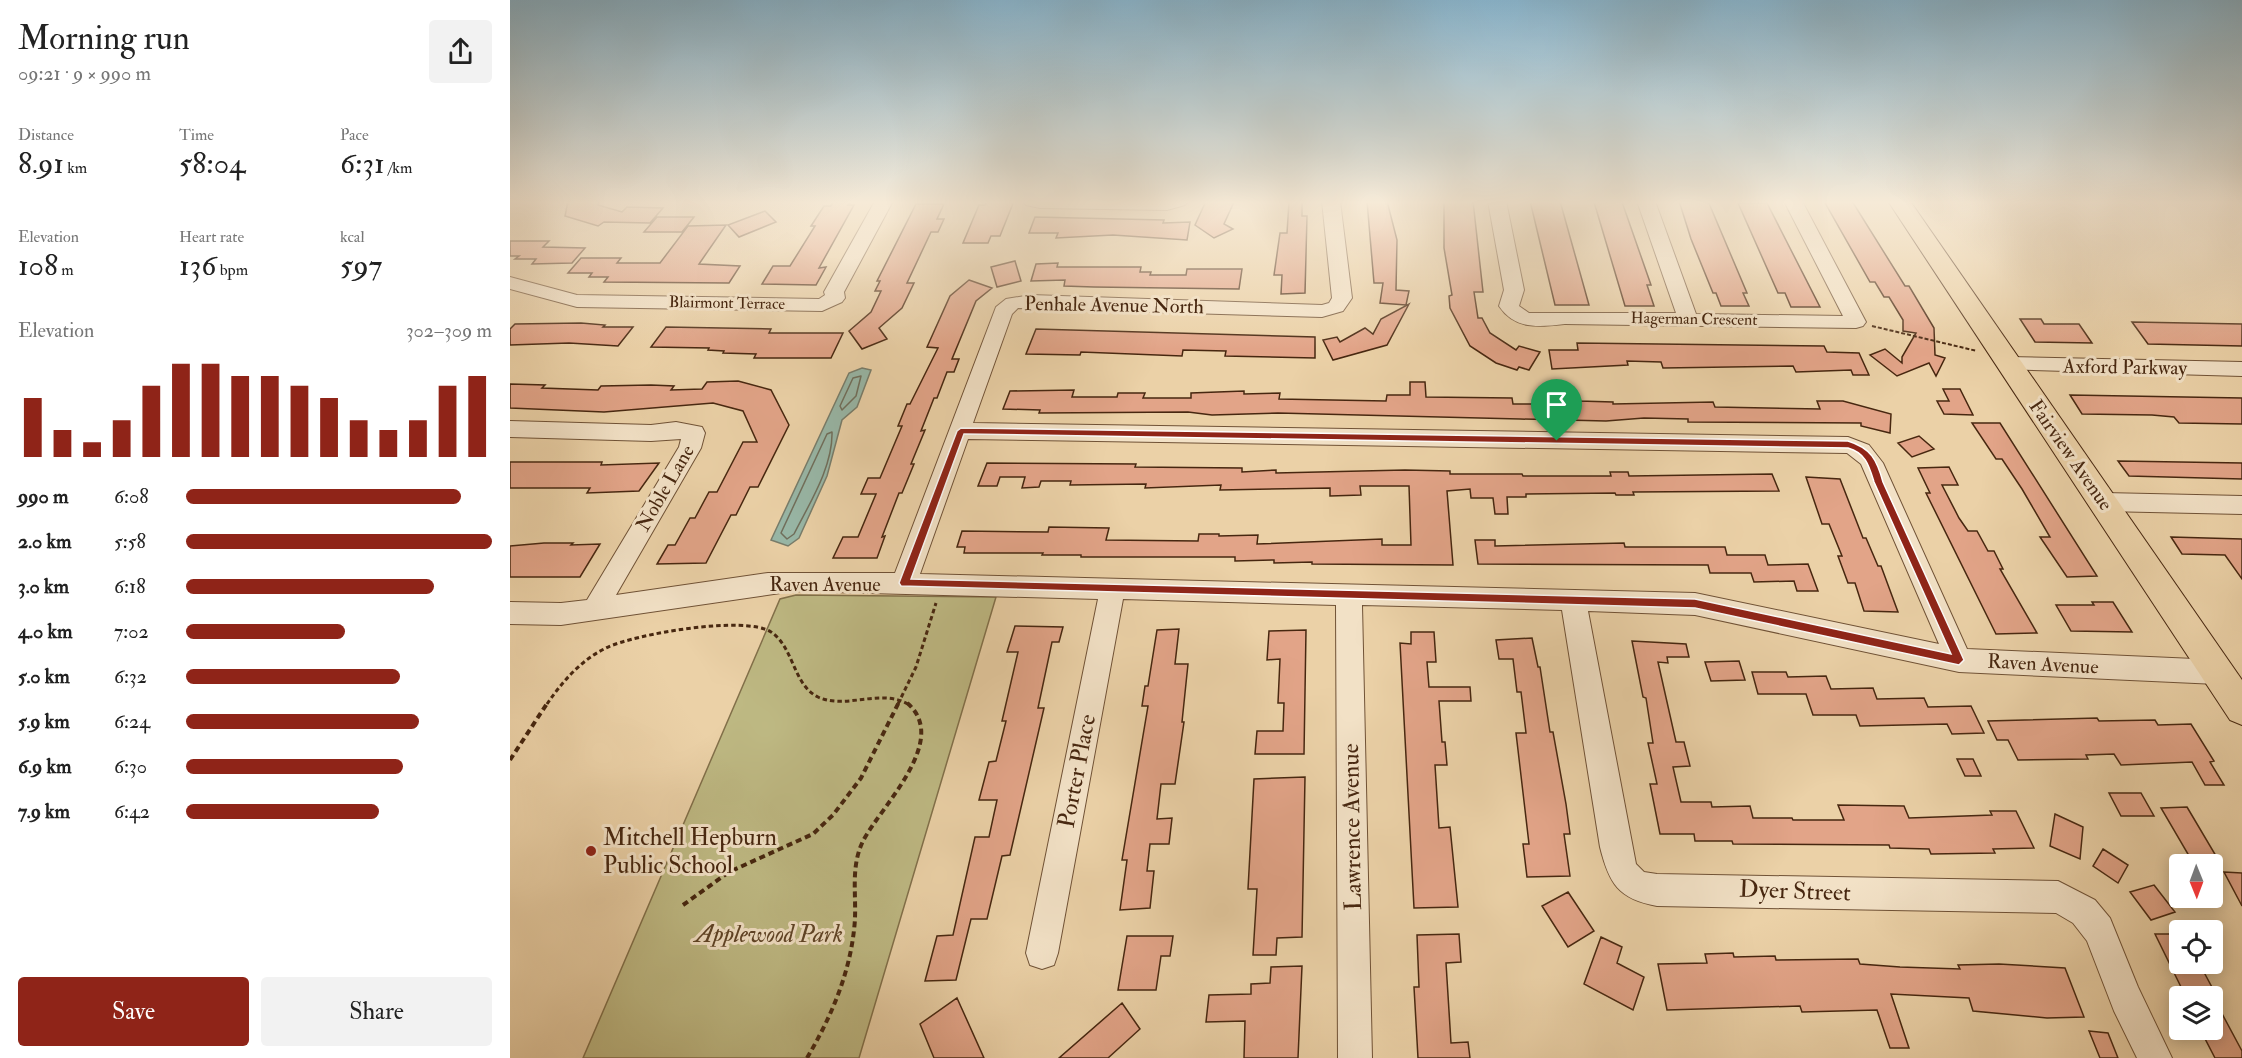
<!DOCTYPE html>
<meta charset="utf-8">
<style>
:root{--surface:#fff;--page:#f2f2f2;--text:#222;--muted:#767676;--accent:#8f2418}
body{margin:0;font-family:"IM FELL Double Pica",serif;background:var(--page);color:var(--text);height:100vh;display:flex;flex-direction:column;font-size:22px;white-space:nowrap}
*{box-sizing:border-box;margin:0}
p{font-size:20px;color:var(--muted)}
.icon{flex:none;width:33px;height:33px;fill:none;stroke:currentColor;stroke-width:2;stroke-linecap:round;stroke-linejoin:round}
.map{position:relative;flex:1;overflow:hidden}
.details{display:flex;flex-direction:column;background:var(--surface);width:510px}
.details>*{flex:none}
.needle{width:39px;rotate:179deg}
.tools{position:absolute;left:1659px;top:854px;display:grid;gap:12px}
.tools a{display:grid;place-items:center;width:54px;height:54px;border-radius:6px;background:var(--surface);box-shadow:0 3px 15px #0003;font-size:30px}
.pin{position:absolute;display:grid;place-items:center;width:51px;height:51px;color:#fff;margin:-62px -26px;border-radius:50% 50% 50% 0;rotate:-45deg;box-shadow:0 0 6px #0007}
.pin .icon{rotate:45deg}
.round{display:grid;place-items:center;flex:none;width:63px;height:63px;border-radius:6px;background:var(--page)}
.overview{display:flex;align-items:center;justify-content:space-between;height:102px;padding:0 18px}
h1{font-size:33px;font-weight:600;line-height:45px}
.stats{display:grid;grid-template-columns:repeat(3,1fr);gap:9px;height:102px;padding:6px 18px}
.stats div{display:grid;align-content:center}
.stats b{font-size:30px;font-weight:600}
.stats small{font-size:16px;font-weight:400}
.stats p{font-size:16px}
.chart{height:168px;padding:12px 18px}
.chart p{display:flex;justify-content:space-between}
.chart svg{width:100%;height:108px;margin-top:6px;stroke:var(--accent);stroke-width:6}
.button{display:flex;gap:12px;margin-top:auto;padding:12px 18px}
.button a{flex:1;height:69px;border-radius:6px;background:var(--accent);color:#fff;font-size:24px;font-weight:600;line-height:69px;text-align:center}
.button a+a{background:var(--page);color:var(--text)}
ul{padding:0 18px;list-style:none;font-size:20px}
li{display:grid;grid-template-columns:96px 72px 1fr;align-items:center;height:45px}
li i{height:15px;border-radius:8px;background:var(--accent)}
main{display:flex;flex:1;min-height:0}
.map>svg:first-child{display:block}
</style>
<main>
<section class="details">
<div class="overview"><div><h1>Morning run</h1><p>09:21 · 9 × 990 m</p></div><a class="round"><svg class="icon" aria-label="share" viewBox="0 0 24 24"><path d="M12 15V3M7 8l5-5 5 5M5 13v7h14v-7"/></svg></a></div>
<div class="stats">
<div><p>Distance</p><b>8.91<small> km</small></b></div>
<div><p>Time</p><b>58:04</b></div>
<div><p>Pace</p><b>6:31<small> /km</small></b></div>
</div>
<div class="stats">
<div><p>Elevation</p><b>108<small> m</small></b></div>
<div><p>Heart rate</p><b>136<small> bpm</small></b></div>
<div><p>kcal</p><b>597</b></div>
</div>
<div class="chart"><p><span>Elevation</span>302–309 m</p>
<svg viewBox="0 0 160 44" preserveAspectRatio="none"><path d="M5 44V20M15 44V33M25 44V38M35 44V29M45 44V15M55 44V6M65 44V6M75 44V11M85 44V11M95 44V15M105 44V20M115 44V29M125 44V33M135 44V29M145 44V15M155 44V11"/></svg>
</div>
<ul>
<li><b>990 m</b>6:08<i style="width:90%"></i></li>
<li><b>2.0 km</b>5:58<i style="width:100%"></i></li>
<li><b>3.0 km</b>6:18<i style="width:81%"></i></li>
<li><b>4.0 km</b>7:02<i style="width:52%"></i></li>
<li><b>5.0 km</b>6:32<i style="width:70%"></i></li>
<li><b>5.9 km</b>6:24<i style="width:76%"></i></li>
<li><b>6.9 km</b>6:30<i style="width:71%"></i></li>
<li><b>7.9 km</b>6:42<i style="width:63%"></i></li>
</ul>
<div class="button"><a>Save</a><a>Share</a></div>
</section>
<div class="map">
<svg width="1732" height="1058" viewBox="0 0 1732 1058">
<rect width="100%" height="100%" fill="#ebd1a7"/>
<filter id="stains"><feTurbulence type="fractalNoise" baseFrequency=".00333" numOctaves="4"/><feColorMatrix values="0 0 0 0 .2 0 0 0 0 .09 0 0 0 0 .02 0 0 0 .5 -.17"/></filter>
<radialGradient id="worn" r=".72"><stop offset=".6" stop-color="#630" stop-opacity="0"/><stop offset="1" stop-color="#630" stop-opacity=".3"/></radialGradient>
<path fill="#beb983" stroke="#82704a" stroke-width="1.5" d="M286 595 486 597 349 1058H73L270 599Z"/>
<path fill="#98b7a7" stroke="#787d6b" stroke-width="1.5" d="M352 368 361 370 347 407 332 420 317 476 289 538 278 546 261 540 339 373Z"/>
<g fill="none" stroke-linecap="round" stroke-linejoin="round">
<path stroke="#706f5c" stroke-width="1.5" d="M351 376 346 396 332 410 330 406 343 378Z
M322 432C323 467 299 504 284 534L277 539 271 533 317 434Z"/>
</g>
<path fill="#e2a488" stroke="#472710" stroke-width="1.5" d="M58 201H89L88 205 112 212 117 207 153 208 140 223 94 222 88 226 55 216Z
M477 201H504L490 236H481L478 243H453L469 205H475Z
M696 201 724 202 714 224 723 229 704 238 685 225Z
M857 201H877L887 240 886 290 899 291 896 305 870 303 873 283H864Z
M934 201H963L973 292H964L968 318H972L980 333 1006 350 1009 346 1030 352 1019 370 1009 367 1007 370 986 363 960 346 940 308 939 296 942 295 934 248Z
M1020 201H1050L1079 305H1045Z
M1169 201H1198L1237 293H1233L1239 306H1211L1206 293H1203L1181 239Z
M1314 201H1342L1395 286H1399L1424 328 1425 355 1435 358 1426 376 1419 363 1387 376 1360 355 1375 349 1392 363V357L1406 333 1393 331V320L1379 297H1374L1365 282H1360Z
M323 202H341L338 205H344L309 268 316 267 306 285 252 284 263 266H280L305 226H301L314 206H321Z
M779 202H792V216H797L795 293 771 294 772 275H764L770 233H777Z
M1084 202H1112L1141 285H1137L1144 306H1115Z
M1228 203H1257L1310 307H1281L1275 293H1268Z
M406 204H434L427 219H434L428 232H421L397 283H404L392 308 369 328 377 339 352 349 339 331 361 312 371 291H365L370 281H367Z
M255 211 266 222 229 237 218 225Z
M147 217H184L172 232H134Z
M525 217 654 220 653 223 680 222 677 240 603 235 546 238 548 233H519Z
M216 225 189 264 230 266 219 283 94 282 98 277H79L82 273H58L71 258H111L107 263H150L178 226Z
M0 241H39L33 247 75 248 62 263 22 264 26 259H5L9 256H0Z
M505 261 511 281 487 287 481 267Z
M548 263 547 267H631L630 272H641L640 275H676L677 269H732L729 289 584 287 554 286 555 280 521 281 526 264Z
M459 280 482 288 466 301 442 359H449L444 372H437L427 398H424L411 431 415 430 401 464H404L392 493H389L372 537 375 536 367 558H323L333 537H348L366 494H351L358 478H370L392 426H388L397 404H400L428 348 417 347 440 296Z
M899 304 877 345 823 360 813 340 827 337 830 342 855 328 863 334 871 319Z
M1510 319H1531L1534 324H1569L1582 343 1525 342Z
M1622 322 1732 324V346L1638 344Z
M71 323 95 325 93 327H123L108 346 59 343 0 345V329L5 324Z
M156 327 261 329 259 333H333L321 358H244L246 354 213 353 214 351 198 350 199 348 141 347Z
M526 329 805 337V358L715 356 716 351 673 350 672 356 571 352 570 355 516 354Z
M1067 343 1314 346 1317 352 1349 353 1359 375H1343L1341 370 1286 372 1283 366 1153 368 1151 362 1117 361 1118 365 1042 369 1039 350H1068Z
M228 381 261 390 279 425 248 487H240L226 515H221L196 563 147 564 158 545H165L180 518H185L199 492H207L233 442H247L233 411 203 403 94 412 0 408V384L35 385 32 388 88 390 91 386 141 385 164 386 161 390 192 389 197 382Z
M900 382H915L916 397 1002 398 1003 404H1042L1041 398 1069 399V401L1103 402V404L1203 402 1205 407 1310 409 1307 401H1333L1381 414 1380 433 1351 426V423L1178 422V419L1134 418 1096 421 1010 419 768 413 702 415 678 412 529 413 530 410 493 409 500 391 564 390 562 397H607L608 393H635L633 398H681V393L734 391V394L770 393 769 399 876 401 877 395H900Z
M1433 389H1450L1463 415 1434 414 1427 401H1439Z
M1560 395 1732 398V424L1669 423 1664 417 1642 415 1572 414Z
M1462 423H1490L1587 576 1557 577 1530 537H1540L1512 489 1492 459H1486Z
M1409 436 1424 449 1402 457 1388 443Z
M1608 461 1732 463V479L1619 476Z
M0 462H92L91 465 149 463 129 491 77 493 80 488H0Z
M477 463 626 464 625 467 732 468V472L766 470V473L895 470 940 471V474H1012L1013 476H1101L1100 472H1118L1119 476 1262 474 1269 491 1123 492 1124 495H1106L1105 493 1016 494V497H997L998 514H985L983 498H961L960 489 937 491 943 565 802 564V562L764 563V560L725 561V557H571V555H532L533 553H454L455 547H447L452 531 538 532 539 527 599 528 596 540 688 541 689 534H709V536L748 535 747 544 872 539V545H901L899 486H850L851 495 820 496V488L710 490 711 485 635 488 636 484 560 485 561 481H531L529 487 512 488 515 477H490L487 486H468Z
M1439 467 1448 485H1432L1449 518 1458 531H1467L1478 551H1484L1493 569H1490L1527 633 1486 634 1416 493H1420L1408 468Z
M1296 477 1330 479 1353 538H1356L1368 566H1371L1388 612 1354 611 1345 583H1338L1328 556H1332L1319 524H1312Z
M1661 537 1732 539V579L1715 555 1672 554Z
M965 540H985V546L1114 543 1115 547H1215L1217 555H1255L1258 565 1298 564 1308 591H1287L1284 581 1244 582 1241 573H1200L1198 565 968 564Z
M34 543H63L61 545 90 544 70 577H0V546Z
M1582 602H1603L1622 632 1561 631 1546 605H1584Z
M505 626 553 627 549 642H542L528 708H534L500 855 492 856 477 919H461L446 980 415 981 427 936 443 935 465 837H479L487 800H469L479 762 486 761 496 721H492L508 652H497Z
M669 629 665 664H678L672 722H674L665 784H651L647 819 662 818 659 844H640L637 871H644L640 908 610 910 617 860H612L638 706H632L635 686H638L647 630Z
M796 630 794 754H745L747 731H773L774 703H768L770 659 757 660 759 631Z
M901 632H924L926 662H917L919 687H960L961 701H929L932 742H935L937 765H925L929 828 940 827 948 907 904 908 890 643 901 644Z
M1022 638 1028 667H1030L1040 732H1043L1056 804 1060 834H1054L1060 876 1017 877 1013 844H1019L1006 733H1016L1011 692H1007L1003 659H989L986 640Z
M1122 641 1176 644 1179 657H1157L1158 663 1148 662 1166 742H1174L1180 766 1163 767 1171 802H1201L1202 807 1240 806 1243 818H1282L1283 820H1334L1328 805 1394 806 1399 818 1482 815 1480 811H1506L1524 848 1483 849 1485 853 1421 854 1419 849 1380 848 1379 845 1223 844 1222 841H1185L1184 834H1150L1140 784H1147L1138 743H1143L1136 698 1133 697Z
M1229 661 1235 680 1201 681 1195 662Z
M1242 672H1276L1278 677 1316 676 1321 689 1363 688 1367 699 1414 698 1418 707 1461 706 1474 733 1442 734 1437 724 1350 726 1346 715H1303L1296 694H1248Z
M1587 718 1589 721 1645 720 1648 725 1681 724 1704 761 1700 762 1714 785H1695L1682 762 1611 765 1604 754 1576 755 1578 759 1508 760 1498 740H1487L1478 721Z
M1447 759H1463L1471 776H1455Z
M795 777 792 937 767 938 766 955H743L747 889H738L744 779Z
M1599 793H1631L1644 816H1611Z
M1677 807 1709 861H1682L1651 808Z
M1545 814 1573 827 1570 859 1540 846Z
M1593 849 1618 865 1608 883 1583 866Z
M1714 872 1732 873V906Z
M1644 885 1665 912 1641 920 1620 892Z
M1058 892 1084 931 1058 947 1032 906Z
M949 934 951 962 936 963 941 1043 958 1042 960 1058H908L904 987H909L907 935Z
M1645 934H1670V963H1689L1704 991H1673Z
M617 936H663L660 956H651L646 990H608Z
M1091 937 1112 947 1107 963 1134 977 1123 1010 1074 984Z
M1223 953 1224 957 1265 956 1266 960 1348 959 1350 964 1390 967 1450 969 1448 965 1489 964 1555 968 1574 1017 1537 1018 1463 1011 1459 998 1381 994 1399 1048H1380L1367 1010 1292 1012 1290 1006 1157 1010 1148 964 1197 963 1195 954Z
M792 966 788 1058H734L735 1021 696 1022 699 995 741 994V984L760 983 761 967Z
M1702 995 1732 1051V1058H1705L1690 1029H1702Z
M447 998 474 1058H424L410 1024Z
M612 1003 630 1029 598 1058H549Z
M1579 1031 1598 1033 1608 1058H1590Z"/>
<g fill="none" stroke-linecap="round" stroke-linejoin="round">
<defs>
<path id="minor" d="M365 201H383L334 292 335 298 332 302 312 311 67 307 0 289V277L67 295 309 299 315 295 314 292Z
M513 201H678L675 205 657 210 530 208 516 205Z
M812 201H830L842 298 833 311 812 317 508 308 502 314 463 423 1338 437 1359 445 1373 463 1457 649 1707 660 1717 664 1720 672 1717 680 1707 684 1449 672 1185 615 1078 611 1126 864 1134 872 1147 874 1548 881 1585 900 1600 918 1628 987 1662 1058H1627L1604 1011 1577 941 1563 923 1546 913 1147 906C1108 899 1099 883 1090 847L1052 610 852 605 862 1058H828L826 605 613 599 548 953 544 965 532 969 520 965 516 953 588 599 284 591 51 625 0 624V602L51 603 77 600 169 447 171 439 141 441 0 437V421L141 425 166 422 192 427 195 433 191 448 106 595 258 573H385L486 307 496 299 521 295 812 305 819 303 822 298ZM458 439 1337 453 1351 464 1429 644 1185 593 410 574Z
M978 201H996L1014 290 1009 306 1019 313H1166L1127 201H1145L1186 314 1333 316 1274 201H1292L1356 322 1353 326 1346 328 1055 324C1029 327 1005 330 989 306L994 290Z
M1498 357 1732 362V376L1491 369 1488 364 1491 359Z
M1594 493 1732 496V514L1594 511 1586 508 1582 502 1586 496Z"/>
<path id="major" d="M1378 201H1400L1732 680V725L1720 720Z"/>
</defs>
<use href="#minor" stroke="#705236" stroke-width="2"/>
<use href="#major" stroke="#472710" stroke-width="2"/>
<path stroke="#472710" stroke-width="2" stroke-dasharray="4 2" stroke-linecap="butt" d="M1362 326 1467 351"/>
<path stroke="#472710" stroke-width="3" stroke-dasharray="4.5 3" stroke-linecap="butt" d="M37 704C52 682 71 660 96 648 124 634 235 615 261 632 284 647 283 685 308 697 336 710 370 688 398 704
M388 704 406 667 426 603"/>
<path stroke="#472710" stroke-width="4" stroke-dasharray="6 4" stroke-linecap="butt" d="M0 760 38 702
M173 905 219 872 303 834 323 815 351 778 389 702
M297 1058C320 1019 339 976 344 930 348 899 339 870 353 841 371 806 442 739 396 702"/>
<use href="#minor" fill="#f2e1c6" fill-rule="evenodd"/>
<use href="#major" fill="#ebd1a7" fill-rule="evenodd"/>
</g>
<linearGradient id="sky" x2="0" y2="1"><stop stop-color="#88b5ce"/><stop offset="0.58" stop-color="#f6ead7"/><stop offset="1" stop-color="#f6ead7" stop-opacity="0"/></linearGradient>
<rect width="1732" height="349" fill="url(#sky)"/>
<path fill="#8f2418" stroke="#fff" stroke-width="1.5" fill-rule="evenodd" d="M451 428 1338 441C1361 448 1367 460 1373 482L1454 660 1449 665 1185 608 391 586 389 583 447 431ZM454 434 1338 448C1356 453 1359 466 1364 482L1441 654 1185 599 401 579Z"/>
<circle fill="#8f2418" stroke="#f2e1c6" stroke-width="2" cx="81" cy="851" r="6"/>
<g text-anchor="middle" dominant-baseline="central" stroke-width="6" stroke-linejoin="round" paint-order="stroke">
<g font-size="16" fill="#472710" stroke="#f2e1c6">
<text transform="translate(217 303) rotate(1)">Blairmont Terrace</text>
<text transform="translate(1184 319) rotate(1)">Hagerman Crescent</text>
</g>
<g font-size="20" fill="#472710" stroke="#f2e1c6">
<text transform="translate(604 305) rotate(1)">Penhale Avenue North</text>
<text transform="translate(1615 367) rotate(1)">Axford Parkway</text>
<text transform="translate(1561 455) rotate(55)">Fairview Avenue</text>
<text transform="translate(155 488) rotate(-60)">Noble Lane</text>
<text x="315" y="584">Raven Avenue</text>
<text transform="translate(1533 664) rotate(3)">Raven Avenue</text>
</g>
<g font-size="24" fill="#472710" stroke="#f2e1c6">
<text transform="translate(567 771) rotate(-79)">Porter Place</text>
<text transform="translate(842 827) rotate(-91)">Lawrence Avenue</text>
<text transform="translate(1285 891) rotate(2)">Dyer Street</text>
</g>
<g font-size="24" fill="#472710" stroke="#f2e1c6" text-anchor="start">
<text x="93" y="837">Mitchell Hepburn<tspan x="93" dy="28">Public School</tspan></text>
</g>
<g font-size="24" font-style="italic" fill="#5f4427" stroke="#f2e1c6">
<text x="259" y="934">Applewood Park</text>
</g>
</g>
<rect width="100%" height="100%" filter="url(#stains)"/>
<rect width="100%" height="100%" fill="url(#worn)"/>
</svg>
<div class="tools">
<a><svg class="needle" viewBox="-14 -14 28 28"><path d="M0-13l5 13h-10z" fill="#e53935"/><path d="M0 13l5-13h-10z" fill="#767676"/></svg></a>
<a><svg class="icon" aria-label="locate" viewBox="0 0 24 24"><circle cx="12" cy="12" r="6"/><path d="M12 2v4M12 18v4M2 12h4M18 12h4"/></svg></a>
<a><svg class="icon" aria-label="layers" viewBox="0 0 24 24"><path d="M12 4l9 5-9 5-9-5zM3 14l9 5 9-5"/></svg></a>
</div>
<div class="pin" style="left:1047px;top:441px;background:#1e9e55"><svg class="icon" aria-label="arrive" viewBox="0 0 24 24"><path d="M6 21V4h12l-3 4 3 4H6"/></svg></div>
</div>
</main>
